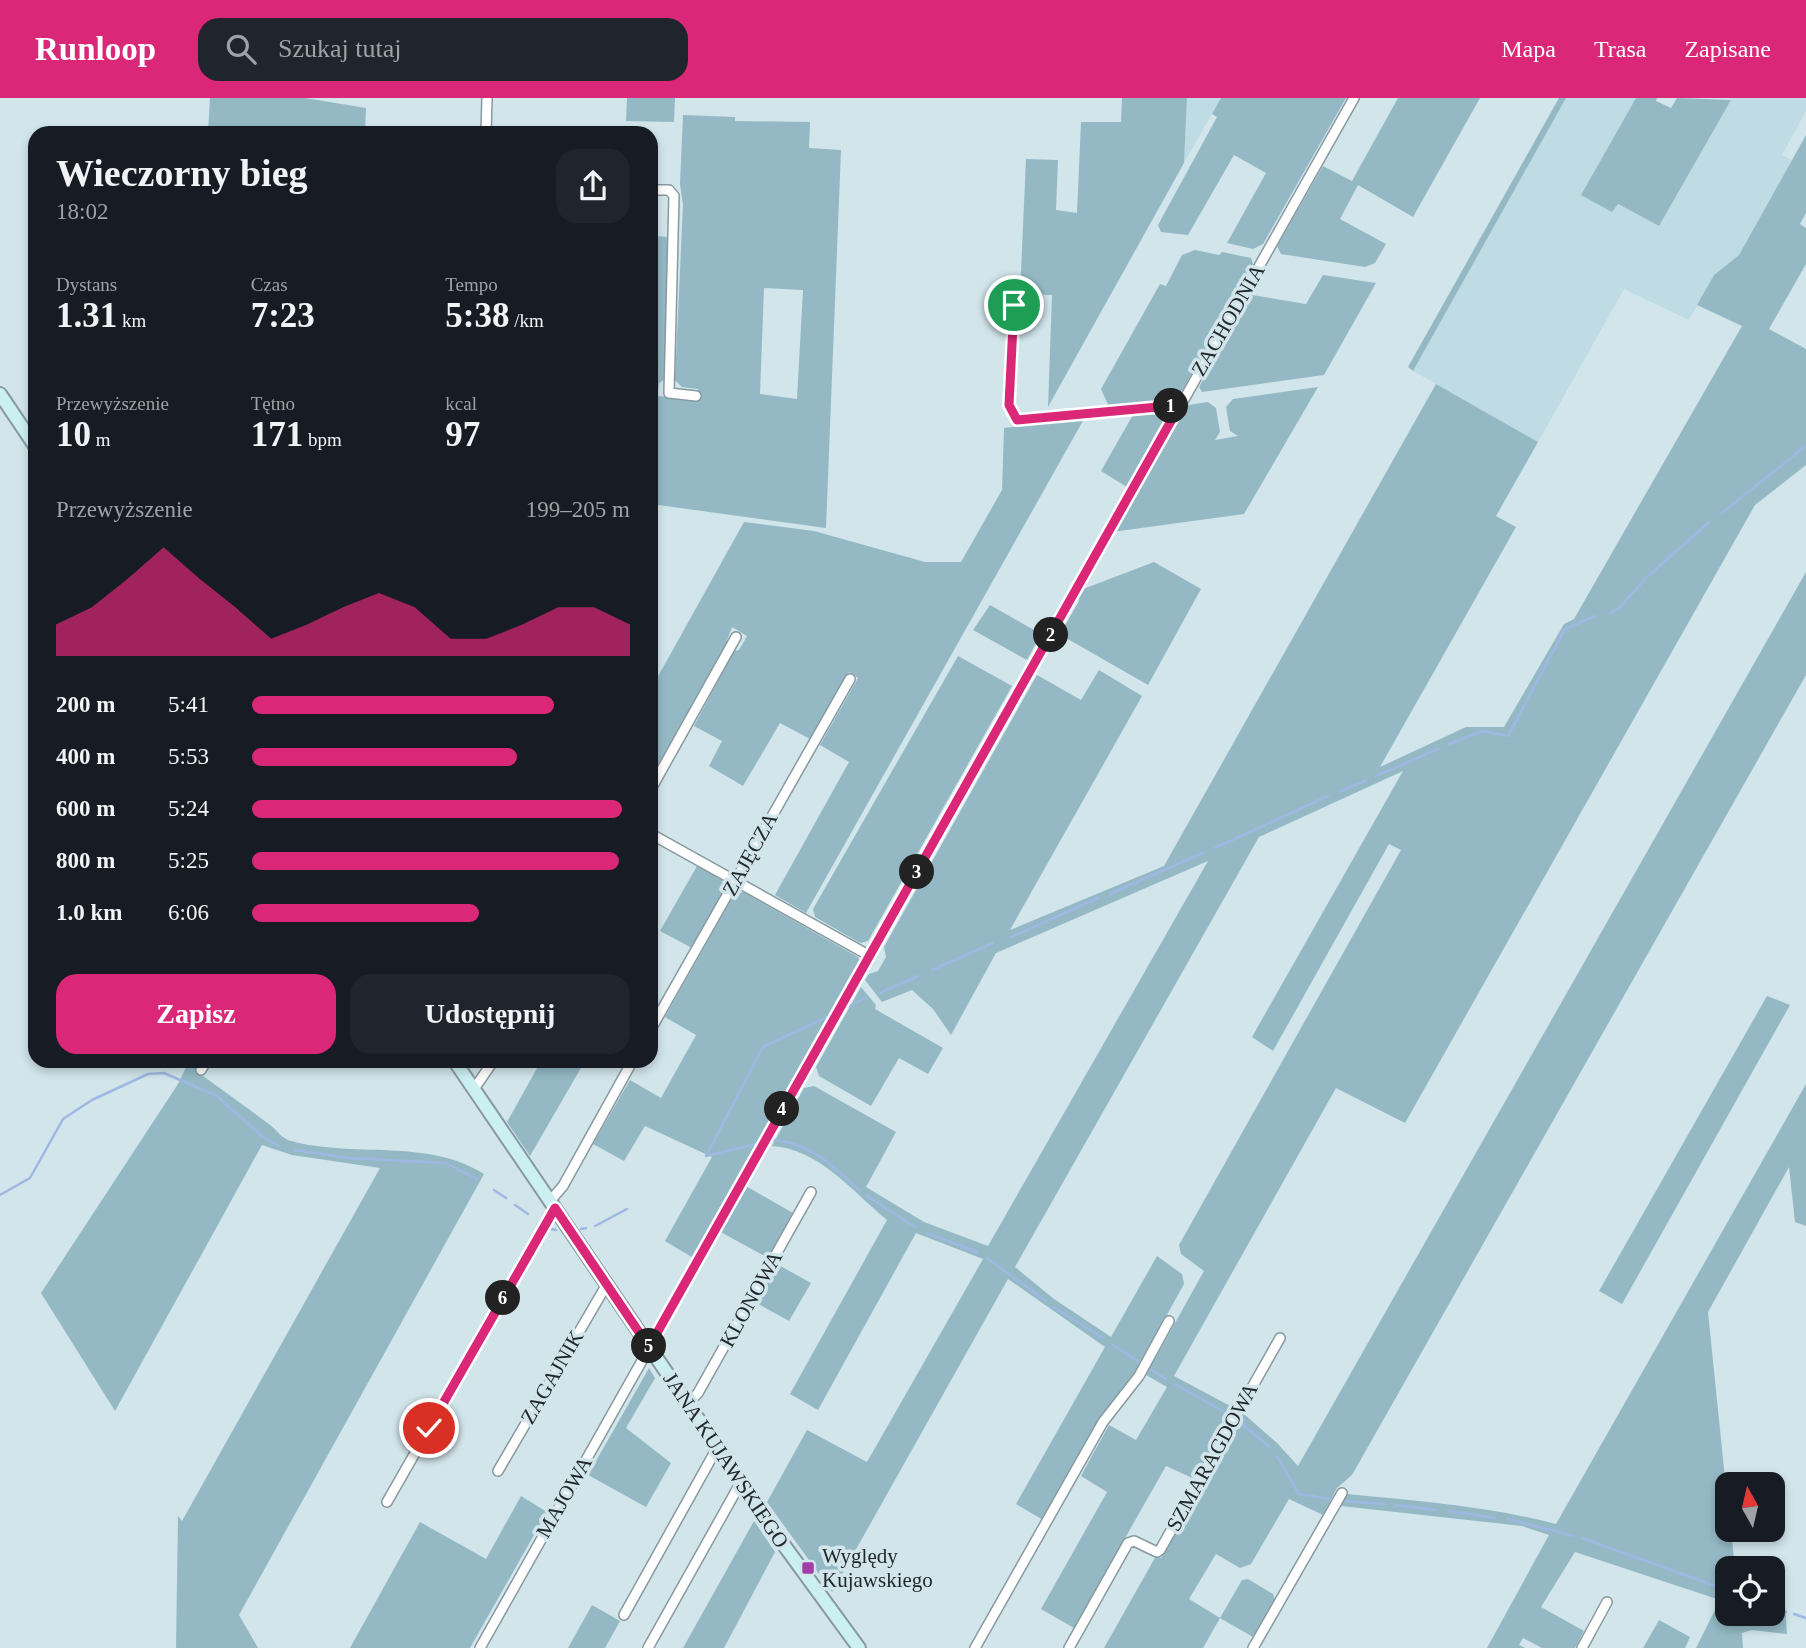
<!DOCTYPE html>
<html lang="pl">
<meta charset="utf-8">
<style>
:root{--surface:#171b24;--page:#20242c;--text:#f1f3f6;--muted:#9ea1a6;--accent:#db2777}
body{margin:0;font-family:"Times New Roman",serif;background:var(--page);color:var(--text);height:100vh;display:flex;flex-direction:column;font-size:26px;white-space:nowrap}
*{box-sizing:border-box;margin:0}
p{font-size:23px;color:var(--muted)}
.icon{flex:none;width:38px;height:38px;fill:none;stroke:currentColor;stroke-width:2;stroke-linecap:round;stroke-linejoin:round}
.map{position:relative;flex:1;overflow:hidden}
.details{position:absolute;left:28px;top:28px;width:630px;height:942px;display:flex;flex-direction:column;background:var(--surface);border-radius:21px;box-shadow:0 4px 10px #0003}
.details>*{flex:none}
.needle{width:46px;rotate:352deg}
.tools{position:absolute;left:1715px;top:1374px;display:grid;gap:14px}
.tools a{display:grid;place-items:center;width:70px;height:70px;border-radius:14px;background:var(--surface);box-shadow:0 4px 10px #0003;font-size:35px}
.pin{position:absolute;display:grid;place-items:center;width:60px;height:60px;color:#fff;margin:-30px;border:4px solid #fff;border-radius:50%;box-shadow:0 2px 7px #0007}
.km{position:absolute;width:35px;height:35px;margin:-18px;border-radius:50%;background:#222;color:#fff;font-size:19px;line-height:35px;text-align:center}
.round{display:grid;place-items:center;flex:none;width:74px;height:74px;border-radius:21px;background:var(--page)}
.head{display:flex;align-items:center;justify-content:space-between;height:119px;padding:0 28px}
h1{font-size:38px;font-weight:600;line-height:52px}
.figures{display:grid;grid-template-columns:repeat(3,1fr);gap:10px;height:119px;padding:7px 28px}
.figures div{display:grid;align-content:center}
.figures b{font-size:35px;font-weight:600}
.figures small{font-size:19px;font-weight:400}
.figures p{font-size:19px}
.chart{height:196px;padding:14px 28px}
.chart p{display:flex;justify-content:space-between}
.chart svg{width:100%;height:126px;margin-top:7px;fill:var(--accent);opacity:.7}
.action{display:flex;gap:14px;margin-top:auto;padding:14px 28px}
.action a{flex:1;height:80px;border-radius:21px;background:var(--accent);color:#fff;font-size:28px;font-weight:600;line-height:80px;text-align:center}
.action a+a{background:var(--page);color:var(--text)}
ul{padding:0 28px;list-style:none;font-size:23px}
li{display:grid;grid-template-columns:112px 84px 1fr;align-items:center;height:52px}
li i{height:18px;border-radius:9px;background:var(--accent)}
header{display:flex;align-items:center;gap:42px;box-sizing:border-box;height:98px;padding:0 35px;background:var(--accent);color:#fff}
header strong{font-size:33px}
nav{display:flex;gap:38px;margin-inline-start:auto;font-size:24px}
.search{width:490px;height:63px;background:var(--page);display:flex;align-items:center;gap:18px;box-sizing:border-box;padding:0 24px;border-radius:21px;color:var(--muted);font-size:26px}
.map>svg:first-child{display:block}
</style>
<header>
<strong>Runloop</strong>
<div class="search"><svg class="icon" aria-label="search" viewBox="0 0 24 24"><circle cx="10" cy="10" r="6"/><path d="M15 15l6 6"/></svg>Szukaj tutaj</div>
<nav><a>Mapa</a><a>Trasa</a><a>Zapisane</a></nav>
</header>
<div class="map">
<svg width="1806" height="1550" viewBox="0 0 1806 1550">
<rect width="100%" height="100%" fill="#d1e5eb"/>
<path fill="#bfdbe4" d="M1187 0H1221L1184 65Z
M1566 0H1636L1582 97 1617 106 1659 128 1732 0H1806V13L1782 57 1792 62 1739 157 1714 177 1689 222 1624 191 1538 344 1413 273Z"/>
<path fill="#94b9c5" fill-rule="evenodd" d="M210 0H305L366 10 365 35H208Z
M627 0H675L674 24 626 23Z
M1122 0H1187L1184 65 1048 309 1052 197 1020 196 1026 61 1058 62 1056 112 1077 115 1081 24H1121Z
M1221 0H1346L1263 146 1253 151 1227 145 1266 75 1234 57 1188 137 1161 134 1158 127 1217 19 1212 16Z
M1398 0H1480L1413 119 1358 87 1340 121 1386 146 1375 165 1365 169 1281 156 1277 148 1323 68 1352 83Z
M1559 0H1566L1413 273 1408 269Z
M1636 0H1657L1656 3 1671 10 1677 0 1731 2 1659 128 1618 106 1612 114 1581 97Z
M683 17 735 19V23L810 24 809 50 841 52 826 430 651 406V138L671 139 665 281 659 285 658 298 697 302 698 291 682 289 675 282 683 107 680 86ZM764 190 803 192 797 301 760 296Z
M1806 37V115L1800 126 1806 130V166L1769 231 1806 251V367L1755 407 1405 1025 1336 990 1174 1278 1234 1310 1191 1386 1190 1379 1166 1368 1074 1530 1041 1511 1107 1394 1081 1378 1109 1327 1136 1342 1167 1289 1146 1277 1204 1173 1181 1156 1179 1147 1401 752 1389 746 1273 953 1252 939 1403 673 1259 739 1015 1169 1054 1201 1111 1239 1157 1158 1182 1176 1184 1186 1137 1271 1099 1321 1043 1422 1016 1406 1105 1249 1008 1181 832 1494 767 1404 807 1332 867 1364 983 1161 916 1135 818 1312 790 1296 887 1122C852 1093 819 1051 772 1048L804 990 814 988 896 1034 866 1089 924 1124 988 1148 1208 763 996 855 951 937 933 911 912 892 882 904 865 882 869 876 878 873 886 859 884 849 1037 577 1081 602 1099 572 1142 598 1010 832 1164 768 1436 286 1538 344 1496 418 1516 429 1380 669 1466 629H1504L1564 526 1574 521 1742 228 1697 207 1714 177 1739 157Z
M1195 152 1219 157 1222 154 1251 160 1253 166 1178 300 1174 304 1109 309 1101 291 1160 186 1166 188 1182 157Z
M1323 177 1376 185 1324 277 1202 294 1199 289 1252 197 1306 206Z
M1318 289 1244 416 1112 434 1182 308 1208 304 1216 310 1220 334 1215 342 1238 338 1230 333 1226 309 1233 301Z
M1169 311 1171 317 1130 391 1101 373 1134 315Z
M1084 321 806 815 775 797 849 664 820 647 858 580 849 574 810 641 780 625 743 688 709 668 722 643 694 628 734 553 739 552 747 538 732 529 725 548 651 679V591L744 424 814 433 925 464H961L1002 392 1004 330Z
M1154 464 1201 491 1148 587 1066 540 1063 531 1079 503 1078 493Z
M1806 474V577L1352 1377 1337 1390 1323 1417 1289 1401 1251 1466 1240 1470 1216 1456 1189 1501 1220 1520 1242 1482 1248 1481 1273 1496 1275 1502 1253 1539 1220 1520 1203 1550H1104L1156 1458 1161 1460 1244 1316 1278 1346 1298 1368Z
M990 507 1041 536 1027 562 973 532Z
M958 558 1012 588 868 843 860 845 815 819 813 811Z
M697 768 722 782 725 792 692 850 660 833Z
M743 794 858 859 862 865 695 1161 665 1143 712 1059 645 1028 624 1063 593 1046 630 982 661 1000 696 937 665 919 734 797Z
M861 889 876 907 875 911 943 950 928 976 899 960 871 1008 819 978 816 969Z
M1767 898 1790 907 1622 1206 1599 1193Z
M189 963H203L196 973C221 991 246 1009 270 1027 277 1032 282 1041 291 1043 353 1060 428 1040 484 1076L239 1517 258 1550H176L178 1418 182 1423 380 1070 292 1057 262 1047 115 1313 41 1195 178 986Z
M541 963H585L530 1058 507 1024Z
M1806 986V1128L1795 1124 1789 1069 1708 1214 1727 1400V1432H1731L1735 1470H1727V1516H1773V1503L1785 1507 1787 1536 1752 1532 1742 1535 1743 1550H1696L1720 1502 1575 1454 1541 1509 1584 1533 1575 1550H1542L1523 1540 1519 1547 1525 1550H1487L1549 1437 1522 1428 1341 1408 1347 1396C1417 1403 1488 1408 1556 1426Z
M744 1087 793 1115 768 1160 717 1132Z
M777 1166 811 1185 789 1223 755 1204Z
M649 1270 655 1280 626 1330 671 1365 646 1409 588 1377Z
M521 1398 547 1414 470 1550H350L420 1424 486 1461Z
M754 1423 775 1454 724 1550H683Z
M592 1507 620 1523 605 1550H568Z
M1659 1522 1690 1539 1685 1550H1643Z"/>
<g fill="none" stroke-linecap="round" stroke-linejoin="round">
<path stroke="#9fb8e3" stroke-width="2.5" d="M1722 415 1806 348
M1610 515 1618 511 1647 479 1709 424
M1449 646 1483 633 1508 638 1565 531 1595 518
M1376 678 1438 651
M1341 693 1365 683
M1215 750 1328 698
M1110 796 1203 755
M1011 839 1098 800
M932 872 993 845
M880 895 918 878
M844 911 865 900
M771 1042C809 1043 833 1068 859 1092
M295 1052 349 1060 446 1065 477 1081
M706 1058 763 949 827 919
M706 1058 756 1046
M494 1092 506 1100
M0 1097 30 1080 63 1021 92 1002 148 976 164 975 217 998 263 1039 279 1048
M867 1098 915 1129
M515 1107 528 1116
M595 1128 627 1111
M551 1131 556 1132
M581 1131 586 1130
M927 1135 977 1154
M987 1160 1046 1203
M1054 1209 1103 1240
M1113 1247 1139 1264
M1149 1270 1166 1281
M1175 1286 1226 1315
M1236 1321 1270 1349
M1277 1358 1299 1396 1330 1401
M1344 1403 1385 1406
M1396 1407 1436 1412
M1449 1413 1495 1420
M1508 1421 1574 1438
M1582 1440 1727 1492
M1773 1509 1786 1514
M1794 1516 1806 1520"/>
<defs>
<path id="minor" d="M486 35 487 0
M651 92H669L674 98 669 295 696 298
M1014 207 1009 307 1017 322 1180 307
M651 691 736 539
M651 736 870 858
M651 931 850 581
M201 972 207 962
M474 991 494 962
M550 1103 563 1088 633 962
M688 1306 698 1295 811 1094
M498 1373 607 1186
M387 1404 555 1110
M624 1517 717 1350
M480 1550 1354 0
M648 1550 741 1384
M975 1550 1103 1324 1139 1278 1169 1223
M1069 1550 1128 1445 1134 1443 1157 1454 1160 1452 1280 1240
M1253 1550 1342 1395
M1582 1550 1607 1504"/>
<path id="secondary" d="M0 296 35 348
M454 962 786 1450 859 1550"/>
</defs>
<use href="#minor" stroke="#889aa0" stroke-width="12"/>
<use href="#secondary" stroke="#889aa0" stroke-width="16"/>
<use href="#minor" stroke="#fff" stroke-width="9"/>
<use href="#secondary" stroke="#cceff1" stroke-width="12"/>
</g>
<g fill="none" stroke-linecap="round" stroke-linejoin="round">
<defs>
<path id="route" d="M429 1330 555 1110 649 1249 1180 307 1017 322 1009 307 1014 207"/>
</defs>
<use href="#route" stroke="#fff" stroke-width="14"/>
<use href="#route" stroke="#db2777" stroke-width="9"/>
</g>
<rect fill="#9f3fa7" stroke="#d1e5eb" stroke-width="2.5" x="801" y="1463" width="14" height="14" rx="3.5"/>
<g text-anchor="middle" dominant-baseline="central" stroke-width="7" stroke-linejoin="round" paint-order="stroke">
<g font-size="21" fill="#21282b" stroke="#d1e5eb">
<text transform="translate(1228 222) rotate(-60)">ZACHODNIA</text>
<text transform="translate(750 756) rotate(-61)">ZAJĘCZA</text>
<text transform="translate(751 1201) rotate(-61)">KLONOWA</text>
<text transform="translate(552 1279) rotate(-60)">ZAGAJNIK</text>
<text transform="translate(1212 1359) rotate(-61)">SZMARAGDOWA</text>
<text transform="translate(726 1362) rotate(56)">JANA KUJAWSKIEGO</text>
<text transform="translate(564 1399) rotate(-60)">MAJOWA</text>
</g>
<g font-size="21" fill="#21282b" stroke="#d1e5eb" text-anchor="start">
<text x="822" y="1458">Wyględy<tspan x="822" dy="24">Kujawskiego</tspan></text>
</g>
</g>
</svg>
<div class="tools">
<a><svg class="needle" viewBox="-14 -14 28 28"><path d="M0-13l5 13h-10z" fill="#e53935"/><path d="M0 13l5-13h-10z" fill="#9ea1a6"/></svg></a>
<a><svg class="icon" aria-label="locate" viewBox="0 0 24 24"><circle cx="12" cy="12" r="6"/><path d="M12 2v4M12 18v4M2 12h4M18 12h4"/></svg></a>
</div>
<div class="pin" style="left:1014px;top:207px;background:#1e9e55"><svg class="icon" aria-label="arrive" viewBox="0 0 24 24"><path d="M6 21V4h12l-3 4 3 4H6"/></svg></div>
<div class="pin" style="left:429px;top:1330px;background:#d93025"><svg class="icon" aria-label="check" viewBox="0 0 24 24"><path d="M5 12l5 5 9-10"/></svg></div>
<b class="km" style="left:1171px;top:308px">1</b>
<b class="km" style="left:1051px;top:537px">2</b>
<b class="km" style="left:917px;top:774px">3</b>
<b class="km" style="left:782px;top:1011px">4</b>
<b class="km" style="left:649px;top:1248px">5</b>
<b class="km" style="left:503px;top:1200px">6</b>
<section class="details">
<div class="head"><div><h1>Wieczorny bieg</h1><p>18:02</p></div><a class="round"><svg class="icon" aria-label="share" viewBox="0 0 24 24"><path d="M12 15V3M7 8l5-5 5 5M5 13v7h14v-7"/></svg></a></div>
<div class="figures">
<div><p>Dystans</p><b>1.31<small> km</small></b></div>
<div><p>Czas</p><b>7:23</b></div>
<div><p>Tempo</p><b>5:38<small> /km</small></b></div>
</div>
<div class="figures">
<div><p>Przewyższenie</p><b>10<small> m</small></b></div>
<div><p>Tętno</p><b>171<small> bpm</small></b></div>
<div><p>kcal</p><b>97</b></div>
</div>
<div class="chart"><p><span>Przewyższenie</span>199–205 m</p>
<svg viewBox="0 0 160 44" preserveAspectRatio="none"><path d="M0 44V33L10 27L20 17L30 6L40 17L50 27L60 38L70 33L80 27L90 22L100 27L110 38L120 38L130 33L140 27L150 27L160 33V44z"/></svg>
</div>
<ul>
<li><b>200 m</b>5:41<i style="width:80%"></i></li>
<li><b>400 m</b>5:53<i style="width:70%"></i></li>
<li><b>600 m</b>5:24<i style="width:98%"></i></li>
<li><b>800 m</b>5:25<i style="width:97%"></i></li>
<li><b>1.0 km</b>6:06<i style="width:60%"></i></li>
</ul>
<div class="action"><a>Zapisz</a><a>Udostępnij</a></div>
</section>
</div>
